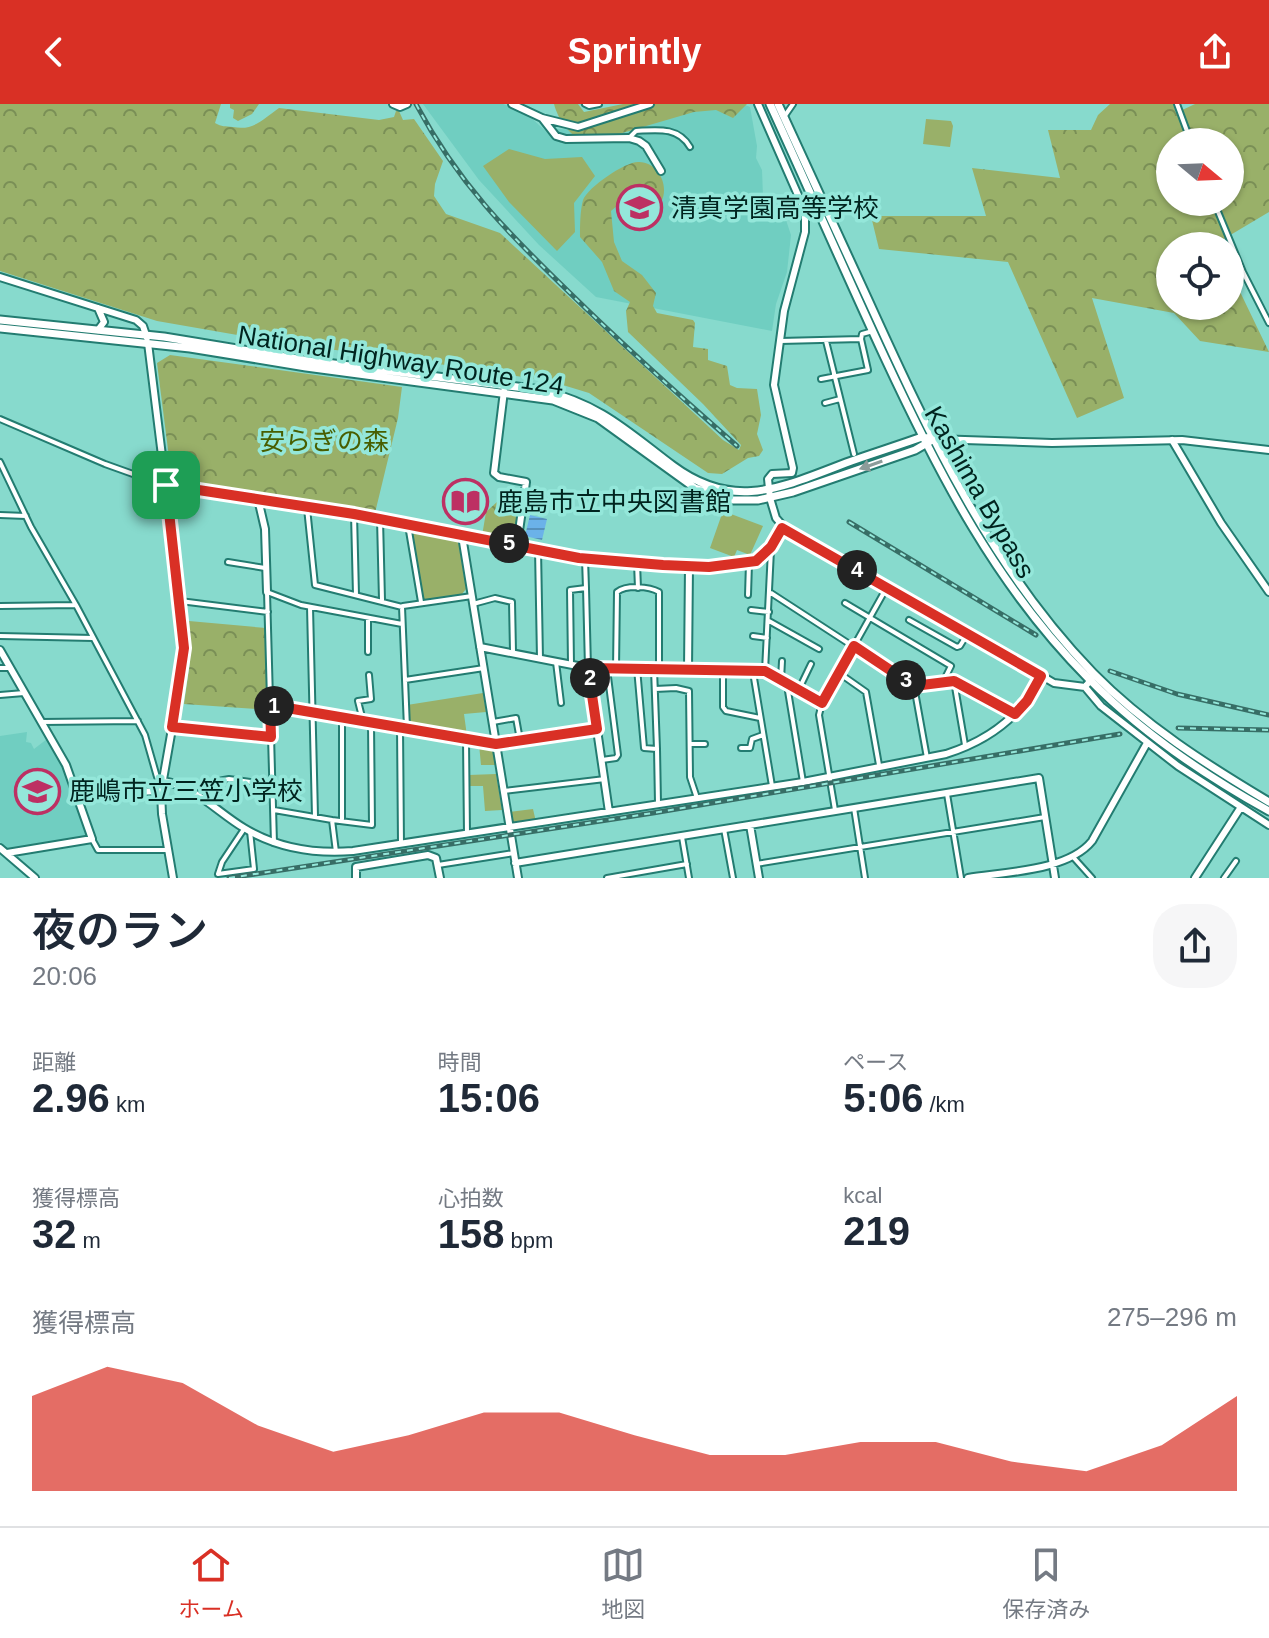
<!DOCTYPE html>
<html lang="ja">
<meta charset="utf-8">
<style>
:root{--surface:#fff;--page:#f6f6f7;--text:#1f2937;--muted:#747a83;--line:#e0e1e3;--accent:#d93025}
body{margin:0;font-family:Arial,"Noto Sans JP",sans-serif;background:var(--page);color:var(--text);height:100vh;display:flex;flex-direction:column;font-size:30px;white-space:nowrap}
*{box-sizing:border-box;margin:0}
p{font-size:26px;color:var(--muted)}
.icon{flex:none;width:44px;height:44px;fill:none;stroke:currentColor;stroke-width:2;stroke-linecap:round;stroke-linejoin:round}
.map{position:relative;height:774px;overflow:hidden}
.sheet{display:flex;flex-direction:column;background:var(--surface);flex:1}
.sheet>*{flex:none}
.needle{width:52px;rotate:109deg}
.tools{position:absolute;left:1156px;top:24px;display:grid;gap:16px}
.tools a{display:grid;place-items:center;width:88px;height:88px;border-radius:50%;background:var(--surface);box-shadow:0 2px 6px #0004;font-size:40px}
.pin{position:absolute;display:grid;place-items:center;width:68px;height:68px;color:#fff;margin:-34px;border-radius:16px;box-shadow:0 4px 12px #0006}
.km{position:absolute;width:40px;height:40px;margin:-20px;border-radius:50%;background:#222;color:#fff;font-size:22px;line-height:40px;text-align:center}
.round{display:grid;place-items:center;flex:none;width:84px;height:84px;border-radius:32px;background:var(--page)}
.head{display:flex;align-items:center;justify-content:space-between;height:136px;padding:0 32px}
h1{font-size:44px;font-weight:600;line-height:60px}
.stats{display:grid;grid-template-columns:repeat(3,1fr);gap:12px;height:136px;padding:8px 32px}
.stats div{display:grid;align-content:center}
.stats b{font-size:40px;font-weight:600}
.stats small{font-size:22px;font-weight:400}
.stats p{font-size:22px}
.chart{height:224px;padding:16px 32px}
.chart p{display:flex;justify-content:space-between}
.chart svg{width:100%;height:144px;margin-top:8px;fill:var(--accent);opacity:.7}
header{display:flex;justify-content:space-between;align-items:center;height:104px;padding:0 32px;background:var(--accent);color:#fff;font-size:36px;font-weight:600}
.menu{display:flex;justify-content:space-around;align-items:center;height:112px;border-top:2px solid var(--line);background:var(--surface);font-size:22px;color:var(--muted)}
.menu a{display:grid;justify-items:center;gap:4px}
.menu .current{color:var(--accent)}
.map>svg:first-child{display:block}
</style>
<header><svg class="icon" aria-label="back" viewBox="0 0 24 24"><path d="M15 5l-7 7 7 7"/></svg>Sprintly<svg class="icon" aria-label="share" viewBox="0 0 24 24"><path d="M12 15V3M7 8l5-5 5 5M5 13v7h14v-7"/></svg></header>
<div class="map">
<svg width="1269" height="774" viewBox="0 0 1269 774">
<defs>
<pattern id="forest-crowns" width="20" height="18" patternUnits="userSpaceOnUse" patternTransform="scale(2)"><rect width="20" height="18" fill="#99b069"/><path d="M2 6a3 3 0 1 1 6 0M12 15a3 3 0 1 1 6 0" fill="none" stroke="#7a8f56"/></pattern>
<pattern id="water-rules" width="6" height="5" patternUnits="userSpaceOnUse" patternTransform="scale(2)"><rect width="6" height="5" fill="#6bb2e9"/><path d="M0 2.5h6" fill="none" stroke="#5691bc"/></pattern>
</defs>
<rect width="100%" height="100%" fill="#87dacd"/>
<path fill="#70cec1" d="M423 0H503L526 9 552 33 557 25 577 26 743 0 750 3 757 42 756 54 762 66 763 92 786 116 791 131 787 168 776 200 772 227 596 193 539 141 479 76Z
M27 628 26 638 31 639 34 645 47 635 60 657 77 690 88 733 10 746 0 738V632Z"/>
<path fill="#99b069" d="M926 15 951 17 953 22 950 43 923 40Z
M509 45 545 55 582 53 595 72 574 99 575 128 557 147 509 98 483 62Z
M723 407 763 422 750 451 737 446 734 453 710 444Z
M411 423 458 436 466 485 462 490 423 497Z
M483 589 486 608 464 610 467 632 409 621 407 601Z
M479 640 493 641 495 661H481Z
M496 670 502 706 485 707 483 682H469V671Z
M533 705 536 718 511 720 509 708Z"/>
<path fill="url(#forest-crowns)" fill-rule="evenodd" d="M0 0H221L215 19C222 23 225 22 233 23 254 27 263 15 279 4L379 16 394 13 396 7H399L403 16 414 15 443 57 435 80 434 92 446 110 500 129 723 336 739 346 741 341 703 300 628 228 626 207 630 198 614 187 602 158 580 133C580 122 580 107 583 96 588 83 625 58 638 58 658 57 670 82 661 98L657 97V92L635 86 611 107 614 138 622 157 642 171 656 189 653 202 657 209 693 216 695 219 693 243 708 245V256L727 262 730 281 737 284 757 285 761 311 757 330 763 346 759 352 748 354 722 370 708 369 589 289 553 278 551 274 542 276 374 250 306 243 157 217 0 167Z
M230 0H259L252 10 238 17 233 14 234 6 230 4Z
M554 0H578L584 8 623 0H747L733 14 716 6 694 8 588 39C571 34 558 16 554 0Z
M1110 0H1173L1176 9 1195 0H1269V108L1217 139 1218 142H1170V202H1230V167L1269 248 1200 237 1174 209 1092 194 1124 294 1077 314 1008 158 879 145 871 112H986L972 64 1060 74 1048 26H1091L1098 11ZM1170 38H1230V98H1170Z
M170 251 402 283 398 314 375 409 172 377 157 259Z
M498 397 521 400 517 437 482 432 486 408Z
M189 517 266 524 269 606 184 600 190 558Z"/>
<path fill="url(#water-rules)" d="M530 411 547 415 542 436 525 432Z"/>
<g fill="none" stroke-linecap="round" stroke-linejoin="round">
<defs>
<path id="minor" d="M585 0 589 2 599 0
M1177 0 1191 38
M784 13 793 0
M630 33 636 27C656 26 678 22 690 43
M1214 98 1243 168 1269 219
M861 235 862 230 873 227
M780 237 861 235 868 266 821 275
M826 237 854 350
M825 299 840 295
M0 315 105 360 161 380 354 410 579 454 663 461 709 463 745 460 766 450 782 424
M0 358 31 423 76 501 145 631 157 673 163 677
M307 404 315 481 402 503 407 624 496 640 597 625
M354 410 356 491
M0 411 26 412
M380 415 382 496
M408 421 421 498
M538 445 540 555
M228 458 265 464
M637 459 638 484
M586 484 588 564
M771 489 914 582 954 577 1015 610
M748 491 749 459
M180 497 268 508
M845 499 951 562 943 578
M473 500 495 494 512 498 513 548
M0 502 76 501
M403 502 472 492
M310 503 315 712
M751 506 769 508
M368 514V548
M909 516 957 543 960 542 968 529
M769 517 819 545
M0 532 93 534
M753 532 767 534
M556 558 561 599
M571 560 570 486 586 484 585 455
M0 564H10
M637 564 644 644 657 645 658 699
M616 565 617 488C626 481 649 482 659 488V564
M654 565 657 645
M723 566V603L726 607 760 614
M765 567 771 446
M753 568 772 682
M839 569 866 588 879 661
M405 576 484 564
M781 576 782 557
M954 577 965 641
M787 581 803 678
M914 582 927 654
M655 585 676 584 689 587 690 673 697 694
M799 585 811 560
M0 591 24 589
M271 601 407 624
M363 617 358 597 371 595 369 571
M41 618 138 617
M493 618 516 614 520 636
M172 623 271 633
M400 623 401 740
M466 636 467 730
M690 640H705
M741 644H750L752 635 763 631
M602 656 616 654 618 651 607 565
M504 687 605 675
M947 690 961 774
M203 695 218 677 229 675 272 681
M854 704 865 774
M274 706 332 716 336 748
M835 706 819 611 822 599 887 483
M342 715V613
M332 716 372 721 371 619
M244 725 222 758 218 770 254 765 250 727
M724 725 733 774
M682 733 689 774
M92 735 98 746H167
M274 739 267 488 301 501 402 520
M1074 754 1092 774
M756 760 1045 713
M438 761 514 749
M607 774 687 760
M1224 774 1236 757"/>
<path id="tertiary" d="M393 0 400 3 407 0
M512 0 542 14 578 23 650 0
M758 0 805 107V128L784 207 774 281 793 364 792 369 772 370 768 375 770 394 776 414 791 431 845 458 1054 579 1085 583
M542 14 556 32 566 35 629 34 639 37 646 42 661 67
M148 239 183 521 182 568 161 687 162 710 173 774
M504 287 494 369 499 373 526 378 517 441
M1172 336 1221 419 1269 488
M258 395 265 425 267 488
M462 432 518 774
M480 543 588 564 765 567 822 599
M0 546 66 661 92 735 7 749
M588 564 609 708
M688 565 689 462
M1093 573 1085 583 1101 602 1178 662 1269 721
M163 677C195 682 217 708 244 724 277 744 315 750 353 747L803 678 946 650C987 637 1022 612 1041 572
M77 690 161 687
M750 721 759 774
M0 744 35 774
M515 759 1039 674 1055 774
M356 774V763L428 751 436 754 440 774
M968 774C1005 768 1068 767 1092 737L1147 639
M1195 774 1241 703"/>
<path id="secondary" d="M0 173 136 216 143 222 147 234
M98 226 104 218 98 204
M934 335 1052 339 1182 336 1269 346"/>
<path id="trunk" d="M770 0C809 85 846 170 885 254 939 370 997 483 1089 575 1141 628 1204 671 1269 707
M778 0C808 66 839 132 869 198 929 330 991 464 1093 569 1144 621 1207 661 1269 698
M0 216 164 233 310 257 541 286C602 302 624 325 673 362 735 408 782 383 846 359 871 350 897 342 922 333L934 335
M0 224 190 244 306 263 553 296 598 314 695 384 733 396H758L793 388 915 346 934 335"/>
</defs>
<use href="#minor" stroke="#237c71" stroke-width="8"/>
<use href="#tertiary" stroke="#237c71" stroke-width="10"/>
<use href="#secondary" stroke="#237c71" stroke-width="10"/>
<use href="#trunk" stroke="#237c71" stroke-width="11"/>
<use href="#minor" stroke="#fff" stroke-width="4"/>
<use href="#tertiary" stroke="#fff" stroke-width="6"/>
<use href="#secondary" stroke="#fff" stroke-width="6"/>
<use href="#trunk" stroke="#fff" stroke-width="7"/>
<defs>
<path id="rail" d="M416 0C458 79 507 128 570 189 624 242 680 292 737 342
M849 418 1036 531
M1110 567 1177 590 1269 611
M1178 624 1269 626
M229 774 653 709 1120 630"/>
</defs>
<use href="#rail" stroke="#376e66" stroke-width="5"/>
<use href="#rail" stroke="#94e7da" stroke-width="2" stroke-dasharray="6" stroke-linecap="butt"/>
</g>
<defs><path id="oneway-solid" d="M-6-.8H1V-3.2L6.5 0L1 3.2V.8H-6Z" transform="scale(2)"/></defs>
<use fill="#8c9c9a" href="#oneway-solid" transform="translate(871 361) rotate(161)"/>
<g fill="none" stroke-linecap="round" stroke-linejoin="round">
<defs>
<path id="route" d="M166 381 354 410 579 454 663 461 709 463 756 457 771 443 782 424 1041 572 1027 597 1015 610 954 577 914 582 854 542 822 599 765 567 588 564 597 625 496 640 270 601 271 633 172 623 184 544Z"/>
</defs>
<use href="#route" stroke="#fff" stroke-width="16"/>
<use href="#route" stroke="#d93025" stroke-width="10"/>
</g>
<defs>
<symbol id="school-ring" viewBox="-11 -11 22 22"><circle r="9.5" fill="#94e7da" stroke="#bd3063" stroke-width="1.5"/><path d="M0-5L7-2L0 1L-7-2ZM-4 1L0 2.5L4 1V4Q0 6-4 4Z" fill="#bd3063"/></symbol>
<symbol id="library-ring" viewBox="-11 -11 22 22"><circle r="9.5" fill="#94e7da" stroke="#bd3063" stroke-width="1.5"/><path d="M-6-4Q-3-5.5-.7-3.5V5Q-3 3-6 4ZM6-4Q3-5.5 .7-3.5V5Q3 3 6 4Z" fill="#bd3063"/></symbol>
</defs>
<g fill-rule="evenodd">
<use href="#school-ring" x="614" y="78" width="51" height="51"/>
<use href="#library-ring" x="440" y="372" width="51" height="51"/>
<use href="#school-ring" x="12" y="662" width="51" height="51"/>
</g>
<g text-anchor="middle" dominant-baseline="central" stroke-width="7" stroke-linejoin="round" paint-order="stroke">
<g font-size="26" fill="#00241f" stroke="#94e7da" text-anchor="start">
<text x="671" y="104">清真学園高等学校</text>
<text x="497" y="398">鹿島市立中央図書館</text>
<text x="69" y="687">鹿嶋市立三笠小学校</text>
</g>
<g font-size="26" fill="#00241f" stroke="#94e7da">
<text transform="translate(401 256) rotate(9)">National Highway Route 124</text>
<text transform="translate(980 388) rotate(60)">Kashima Bypass</text>
</g>
<g font-size="26" fill="#485e00" stroke="#94e7da">
<text x="324" y="337">安らぎの森</text>
</g>
</g>
</svg>
<div class="tools">
<a><svg class="needle" viewBox="-14 -14 28 28"><path d="M0-13l5 13h-10z" fill="#e53935"/><path d="M0 13l5-13h-10z" fill="#747a83"/></svg></a>
<a><svg class="icon" aria-label="locate" viewBox="0 0 24 24"><circle cx="12" cy="12" r="6"/><path d="M12 2v4M12 18v4M2 12h4M18 12h4"/></svg></a>
</div>
<div class="pin" style="left:166px;top:381px;background:#1e9e55"><svg class="icon" aria-label="arrive" viewBox="0 0 24 24"><path d="M6 21V4h12l-3 4 3 4H6"/></svg></div>
<b class="km" style="left:274px;top:602px">1</b>
<b class="km" style="left:590px;top:574px">2</b>
<b class="km" style="left:906px;top:576px">3</b>
<b class="km" style="left:857px;top:466px">4</b>
<b class="km" style="left:509px;top:439px">5</b>
</div>
<section class="sheet">
<div class="head"><div><h1>夜のラン</h1><p>20:06</p></div><a class="round"><svg class="icon" aria-label="share" viewBox="0 0 24 24"><path d="M12 15V3M7 8l5-5 5 5M5 13v7h14v-7"/></svg></a></div>
<div class="stats">
<div><p>距離</p><b>2.96<small> km</small></b></div>
<div><p>時間</p><b>15:06</b></div>
<div><p>ペース</p><b>5:06<small> /km</small></b></div>
</div>
<div class="stats">
<div><p>獲得標高</p><b>32<small> m</small></b></div>
<div><p>心拍数</p><b>158<small> bpm</small></b></div>
<div><p>kcal</p><b>219</b></div>
</div>
<div class="chart"><p><span>獲得標高</span>275–296 m</p>
<svg viewBox="0 0 160 44" preserveAspectRatio="none"><path d="M0 44V15L10 6L20 11L30 24L40 32L50 27L60 20L70 20L80 27L90 33L100 33L110 29L120 29L130 35L140 38L150 30L160 15V44z"/></svg>
</div>
</section>
<nav class="menu">
<a class="current"><svg class="icon" aria-label="home" viewBox="0 0 24 24"><path d="M3 11l9-7 9 7M6 9v11h12V9"/></svg>ホーム</a>
<a><svg class="icon" aria-label="map" viewBox="0 0 24 24"><path d="M3 6l6-2 6 2 6-2v14l-6 2-6-2-6 2zM9 4v14M15 6v14"/></svg>地図</a>
<a><svg class="icon" aria-label="saved" viewBox="0 0 24 24"><path d="M7 4h10v16l-5-4-5 4z"/></svg>保存済み</a>
</nav>
